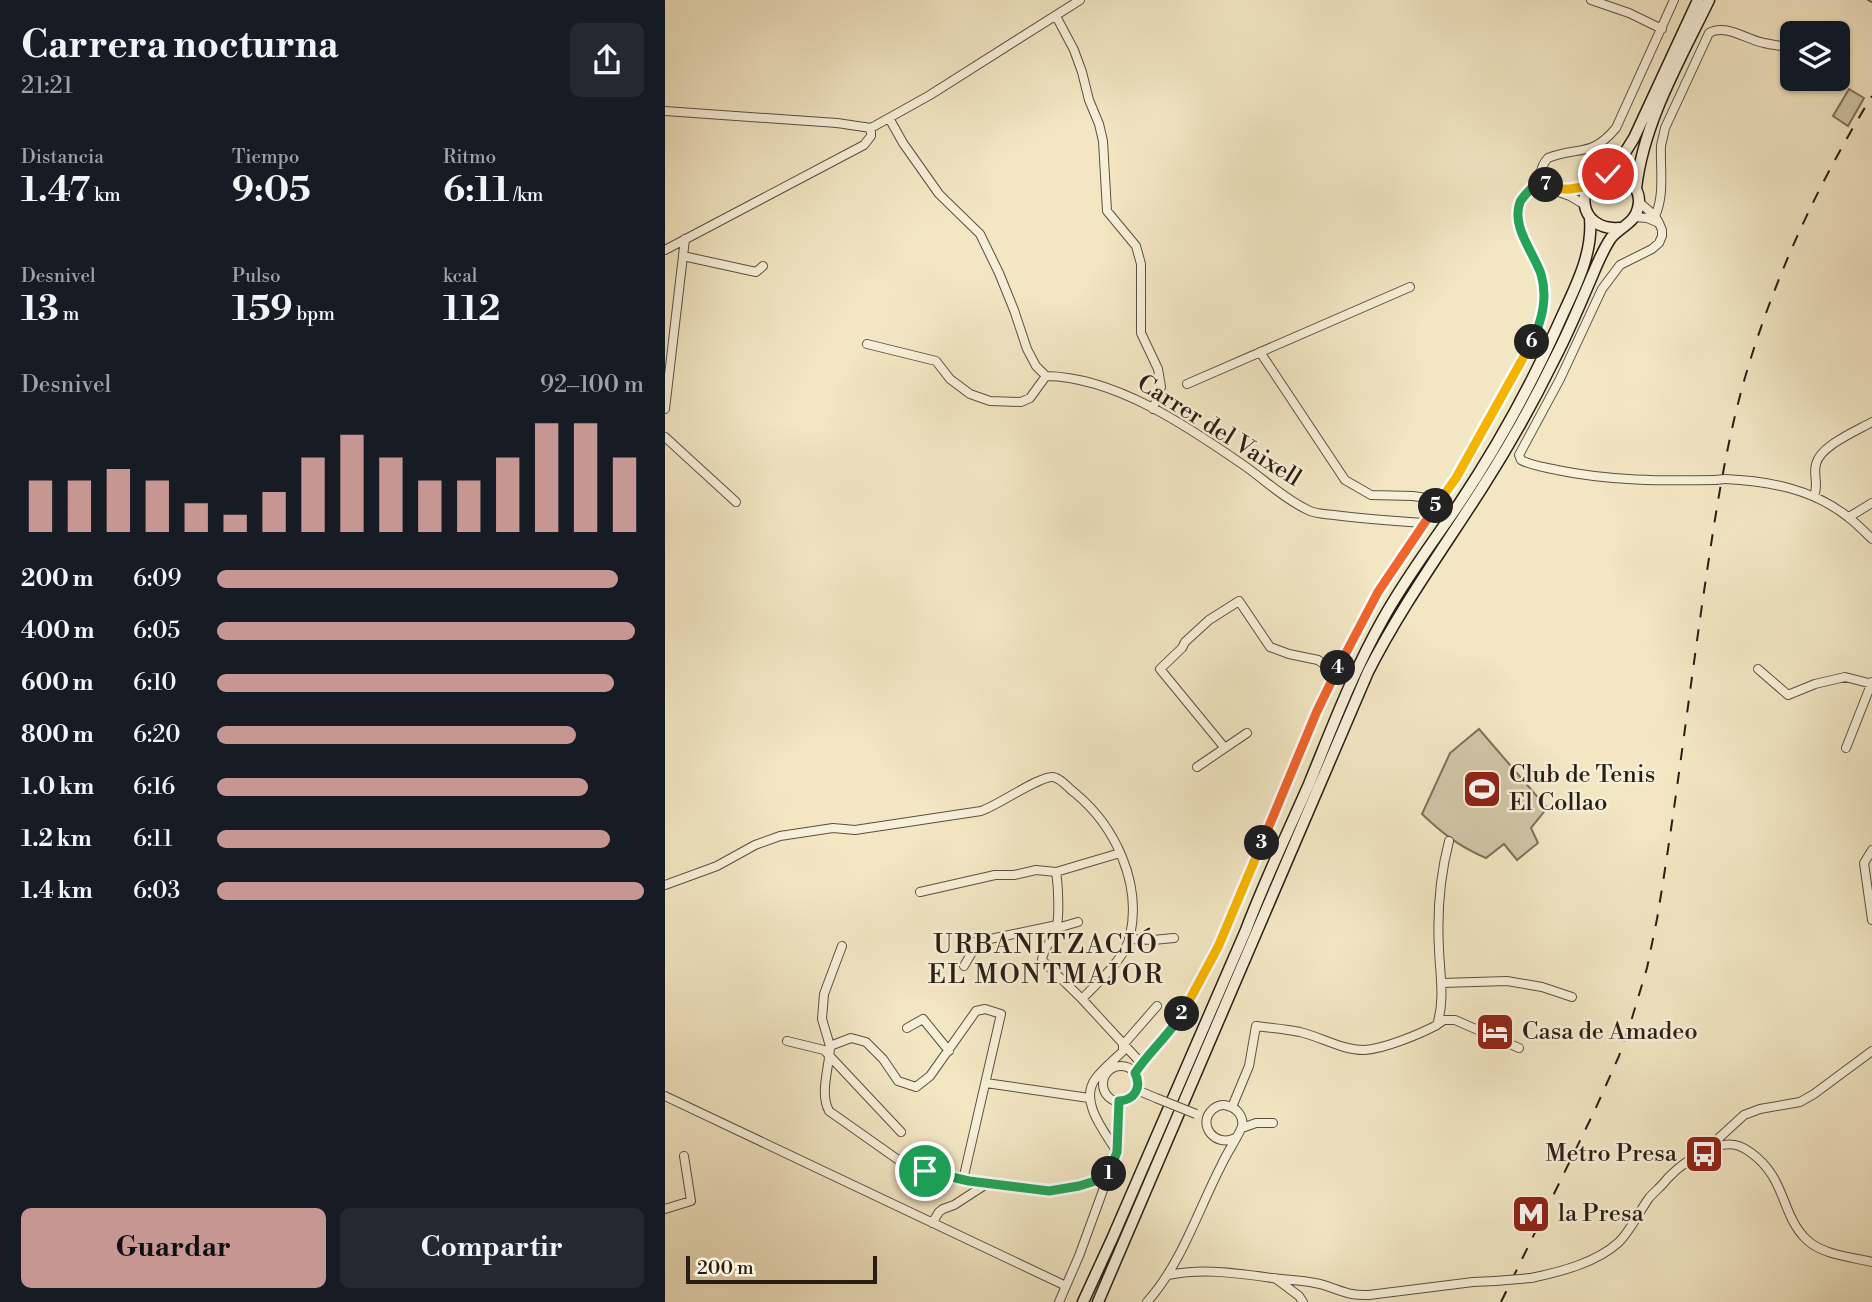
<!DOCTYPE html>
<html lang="es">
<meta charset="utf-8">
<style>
:root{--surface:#171b24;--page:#242831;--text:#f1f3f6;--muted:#9ea1a6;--accent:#c59692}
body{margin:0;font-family:"Libre Bodoni",serif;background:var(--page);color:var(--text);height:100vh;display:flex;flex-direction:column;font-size:26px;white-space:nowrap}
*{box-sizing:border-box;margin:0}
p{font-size:23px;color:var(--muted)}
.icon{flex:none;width:38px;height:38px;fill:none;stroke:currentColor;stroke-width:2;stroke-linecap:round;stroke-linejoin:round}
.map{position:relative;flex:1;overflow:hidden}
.sheet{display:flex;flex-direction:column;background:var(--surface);width:665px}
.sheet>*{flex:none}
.controls{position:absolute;left:1115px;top:21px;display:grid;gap:14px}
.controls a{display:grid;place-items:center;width:70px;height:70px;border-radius:10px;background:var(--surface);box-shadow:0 2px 5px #0004;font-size:35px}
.scale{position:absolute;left:21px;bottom:18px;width:191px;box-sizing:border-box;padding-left:7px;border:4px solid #281e15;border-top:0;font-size:19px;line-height:24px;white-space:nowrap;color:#281e15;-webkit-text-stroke:5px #f7efd8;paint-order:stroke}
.pin{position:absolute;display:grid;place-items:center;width:60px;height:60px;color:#fff;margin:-30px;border:4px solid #fff;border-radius:50%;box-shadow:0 2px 7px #0007}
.km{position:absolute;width:35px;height:35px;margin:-18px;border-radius:50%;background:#222;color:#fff;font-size:19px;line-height:35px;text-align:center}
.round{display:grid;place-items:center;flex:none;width:74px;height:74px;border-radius:10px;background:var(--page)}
.head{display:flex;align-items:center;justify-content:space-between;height:119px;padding:0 21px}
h1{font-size:38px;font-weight:700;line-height:52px}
.metrics{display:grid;grid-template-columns:repeat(3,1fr);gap:10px;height:119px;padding:7px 21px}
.metrics div{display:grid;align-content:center}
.metrics b{font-size:35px;font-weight:700}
.metrics small{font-size:19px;font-weight:400}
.metrics p{font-size:19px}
.chart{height:196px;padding:14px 21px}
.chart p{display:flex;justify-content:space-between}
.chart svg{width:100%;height:126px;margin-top:7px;stroke:var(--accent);stroke-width:6}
.button{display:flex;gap:14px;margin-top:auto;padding:14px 21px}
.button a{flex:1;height:80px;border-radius:10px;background:var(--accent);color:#111;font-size:28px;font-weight:700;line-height:80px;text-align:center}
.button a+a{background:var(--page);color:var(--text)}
ul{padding:0 21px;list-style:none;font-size:23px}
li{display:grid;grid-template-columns:112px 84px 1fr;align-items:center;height:52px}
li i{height:18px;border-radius:9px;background:var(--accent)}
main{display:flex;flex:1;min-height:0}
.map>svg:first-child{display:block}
</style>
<main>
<section class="sheet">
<div class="head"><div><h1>Carrera nocturna</h1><p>21:21</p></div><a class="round"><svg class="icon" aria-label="share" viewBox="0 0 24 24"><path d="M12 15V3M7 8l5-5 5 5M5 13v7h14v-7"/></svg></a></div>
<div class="metrics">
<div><p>Distancia</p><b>1.47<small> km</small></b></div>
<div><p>Tiempo</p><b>9:05</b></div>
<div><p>Ritmo</p><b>6:11<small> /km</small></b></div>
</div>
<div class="metrics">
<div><p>Desnivel</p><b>13<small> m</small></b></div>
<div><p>Pulso</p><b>159<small> bpm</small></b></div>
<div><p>kcal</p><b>112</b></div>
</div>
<div class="chart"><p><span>Desnivel</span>92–100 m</p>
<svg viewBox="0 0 160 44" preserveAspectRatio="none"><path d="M5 44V26M15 44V26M25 44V22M35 44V26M45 44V34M55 44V38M65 44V30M75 44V18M85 44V10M95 44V18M105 44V26M115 44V26M125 44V18M135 44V6M145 44V6M155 44V18"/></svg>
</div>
<ul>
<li><b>200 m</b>6:09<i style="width:94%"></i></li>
<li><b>400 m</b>6:05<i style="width:98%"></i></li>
<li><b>600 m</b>6:10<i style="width:93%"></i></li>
<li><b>800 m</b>6:20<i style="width:84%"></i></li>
<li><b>1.0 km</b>6:16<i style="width:87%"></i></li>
<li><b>1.2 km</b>6:11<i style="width:92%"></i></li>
<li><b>1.4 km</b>6:03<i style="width:100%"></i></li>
</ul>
<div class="button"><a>Guardar</a><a>Compartir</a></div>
</section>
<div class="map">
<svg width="1207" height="1302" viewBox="0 0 1207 1302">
<rect width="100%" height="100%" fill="#f2e6c3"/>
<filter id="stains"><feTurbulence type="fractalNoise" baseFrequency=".00286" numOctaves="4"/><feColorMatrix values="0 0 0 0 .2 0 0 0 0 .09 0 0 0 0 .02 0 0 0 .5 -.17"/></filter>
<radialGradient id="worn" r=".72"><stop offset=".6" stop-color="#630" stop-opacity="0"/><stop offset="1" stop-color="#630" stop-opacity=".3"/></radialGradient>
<path fill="#d0c4a5" stroke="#7c715d" stroke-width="2" d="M1184 89 1199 98 1183 126 1168 116Z
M814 729 882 808 866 828 873 843 852 860 839 844 821 858C795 847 778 834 757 814L785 753Z"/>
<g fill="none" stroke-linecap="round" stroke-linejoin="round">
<path stroke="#786d5a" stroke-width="2" d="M1203 0 1207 2"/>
<defs>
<path id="minor" d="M926 0 964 13 997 29
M391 16 409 50 417 72 424 100 434 124 438 141 442 211 471 246 476 264V333L493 369 496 387 488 409
M0 111 172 123 206 128 265 95 415 0
M224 118 238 143 274 194 315 234 334 273 349 310 362 349 371 366 381 376C450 377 522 426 577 464 599 479 619 499 643 510 650 514 661 514 669 515 699 519 729 521 759 523
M885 189C874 180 873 169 883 158 913 146 926 158 951 128L1009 0
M920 205 905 196 885 189H905L924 186
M990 216C1000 195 995 168 996 146 997 140 999 134 1000 128L1044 33C1060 23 1082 40 1099 43 1108 45 1118 46 1127 48
M970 217 982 218 994 223 990 216 974 202
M994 223 997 230V236L994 243 987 249 955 265 937 289 895 379 854 455 856 460C867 466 880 467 892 470 945 481 996 481 1050 480
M0 250 199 145 206 136V128
M18 256 91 272 98 266
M202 344 271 361 285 379 305 394 325 401 356 402 365 398 381 376
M595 352 680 480 706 495 748 496 775 500
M522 384 745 287
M0 409 20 239
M0 437 71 502
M1060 479C1104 481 1148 489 1183 517 1191 523 1199 531 1207 539
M1149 496C1154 485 1148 475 1151 464 1155 446 1191 431 1207 422
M1184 517 1207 503
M1093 669 1123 695 1150 684 1180 677 1207 684
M559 747 495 669 517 648 520 642 544 620 574 601 605 647 624 654 653 660 671 673
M1181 748 1207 682
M532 767 582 733
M1207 850 1199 863 1207 920
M391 872C393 884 395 918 391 929 388 940 378 948 377 960L417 999
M0 885 52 866 90 845 115 836 168 828 190 830 316 811C334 805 374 776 388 777 396 778 403 788 410 793 450 826 477 883 465 936 460 959 433 982 417 999L476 1063
M255 892 330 875H349L371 870 391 872 455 853
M392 928 413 922
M465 939 488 940 509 938
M299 966 306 954V943L392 925
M777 983 842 981 877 987 907 997
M773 1024 779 1020H790L854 1048
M242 1028 258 1019 284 1051
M122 1041 159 1050 236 1132
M165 1046 157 1019 159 994 177 946
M438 1084a18 18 0 1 1 36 0a18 18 0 1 1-36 0Z
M469 1073 510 1026 525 1001 553 947 652 711 703 610 733 561 791 478 872 331C877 317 881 304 879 289 874 262 846 228 856 202 858 195 870 184 876 177
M321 1083 424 1098
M472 1090 491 1098
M0 1096 401 1286
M567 1107 584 1066 591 1026C606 1028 621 1029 635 1032 656 1037 677 1050 699 1050 719 1049 755 1034 772 1025 780 1000 775 975 774 949 772 913 775 876 784 841
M577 1128 591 1123H608
M1043 1148 1079 1115 1095 1109 1135 1102 1149 1094 1207 1051
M452 1152C440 1132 413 1101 431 1078 439 1068 449 1060 458 1051V1045L492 1006
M298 1180 336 1014 320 1009 311 1011 265 1076 251 1087 233 1081 218 1059 201 1042 186 1038 165 1046C165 1066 154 1092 164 1111L232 1159 260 1171 298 1180 304 1181 384 1191 414 1186 443 1177
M0 1209 26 1201 19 1156
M267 1223 274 1212 278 1209 289 1205 323 1183
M503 1275C539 1268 571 1273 607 1278 621 1280 636 1280 650 1283 663 1285 675 1292 687 1294 693 1295 698 1295 704 1295L808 1282 830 1281
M610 1278 634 1296 638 1302
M866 1278C895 1272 931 1263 954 1242 966 1230 974 1212 984 1198 990 1191 997 1186 1002 1179 1016 1164 1031 1154 1051 1147 1064 1142 1074 1144 1085 1152 1122 1178 1115 1214 1142 1240 1158 1255 1186 1257 1207 1262
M394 1302 414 1256 452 1152 454 1101
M482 1302C517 1263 533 1210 557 1164 560 1156 576 1132 577 1126 579 1117 572 1108 563 1106 558 1104 552 1106 548 1109 531 1124 550 1148 570 1138"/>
<path id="secondary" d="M943 174 956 159 969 138 1033 0
M971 188C979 121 1015 60 1044 0
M418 1302 447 1239 581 930C600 880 623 832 644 784 667 728 688 672 718 619 740 579 768 542 794 504 834 444 869 380 898 314 912 284 928 252 925 218
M433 1302 703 672C736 607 778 549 817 488 844 446 868 403 890 358 903 333 914 307 925 281 931 267 937 251 946 238 955 227 970 223 973 208 978 190 962 172 943 174 909 179 911 231 954 228"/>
</defs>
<use href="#minor" stroke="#5a5040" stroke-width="10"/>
<use href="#secondary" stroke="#281e15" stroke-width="13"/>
<use href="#minor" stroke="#f7efd8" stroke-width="8"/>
<use href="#secondary" stroke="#f7efd8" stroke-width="10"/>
<path stroke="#281e15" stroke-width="2" stroke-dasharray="12 12" stroke-linecap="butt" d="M836 1302 929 1112 954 1056 967 1018 982 968 992 919C1011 806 1024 692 1041 578 1051 511 1061 445 1079 381 1108 280 1152 185 1207 96"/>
<defs>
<path id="minor-bridge" d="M1050 480 1060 479
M491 1098 531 1114
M830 1281 866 1278"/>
</defs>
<use href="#minor-bridge" stroke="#5a5040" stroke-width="10" stroke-linecap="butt"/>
<use href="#minor-bridge" stroke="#f7efd8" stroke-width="8"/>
</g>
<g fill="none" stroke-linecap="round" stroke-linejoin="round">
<defs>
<path id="split-1" d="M260 1171 304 1181 384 1191 414 1186 443 1177 444 1174"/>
<path id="split-2" d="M444 1174 452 1152 454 1101C470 1100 477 1087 470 1073 484 1052 503 1036 517 1014"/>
<path id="split-3" d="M517 1014 553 947 597 843"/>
<path id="split-4" d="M597 843 652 711 673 668"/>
<path id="split-5" d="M673 668 713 592 771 506"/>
<path id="split-6" d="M771 506 791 478 867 342"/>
<path id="split-7" d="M867 342C877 320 883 298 876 274 868 251 846 227 855 202 858 196 871 184 876 177L881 185"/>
<path id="split-8" d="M881 185 885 189H905L924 186 932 178 943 174"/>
</defs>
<use href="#split-1" stroke="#fff" stroke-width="14"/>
<use href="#split-2" stroke="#fff" stroke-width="14"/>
<use href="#split-3" stroke="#fff" stroke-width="14"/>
<use href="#split-4" stroke="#fff" stroke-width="14"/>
<use href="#split-5" stroke="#fff" stroke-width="14"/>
<use href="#split-6" stroke="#fff" stroke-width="14"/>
<use href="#split-7" stroke="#fff" stroke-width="14"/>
<use href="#split-8" stroke="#fff" stroke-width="14"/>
<use href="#split-1" stroke="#22a559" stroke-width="9"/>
<use href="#split-2" stroke="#22a559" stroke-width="9"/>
<use href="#split-3" stroke="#f5b400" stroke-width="9"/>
<use href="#split-4" stroke="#f0652b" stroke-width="9"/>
<use href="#split-5" stroke="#f0652b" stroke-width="9"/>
<use href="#split-6" stroke="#f5b400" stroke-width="9"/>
<use href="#split-7" stroke="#22a559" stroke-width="9"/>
<use href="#split-8" stroke="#f5b400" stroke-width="9"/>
</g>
<defs>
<symbol id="stadium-square" viewBox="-11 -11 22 22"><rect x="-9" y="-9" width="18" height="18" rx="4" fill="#8f2418" stroke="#f7efd8"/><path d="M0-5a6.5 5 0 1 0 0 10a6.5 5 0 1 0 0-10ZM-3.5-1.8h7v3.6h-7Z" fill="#fff"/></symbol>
<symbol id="hotel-square" viewBox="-11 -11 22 22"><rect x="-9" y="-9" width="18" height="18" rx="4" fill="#8f2418" stroke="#f7efd8"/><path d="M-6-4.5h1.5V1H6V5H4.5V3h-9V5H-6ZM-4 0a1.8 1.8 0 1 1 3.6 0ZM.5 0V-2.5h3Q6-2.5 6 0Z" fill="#fff"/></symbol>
<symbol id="bus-square" viewBox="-11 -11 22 22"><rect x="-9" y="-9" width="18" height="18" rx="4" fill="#8f2418" stroke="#f7efd8"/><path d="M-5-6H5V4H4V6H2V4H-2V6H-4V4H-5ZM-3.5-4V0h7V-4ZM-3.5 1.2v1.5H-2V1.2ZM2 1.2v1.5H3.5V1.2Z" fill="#fff"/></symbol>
<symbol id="metro-square" viewBox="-11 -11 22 22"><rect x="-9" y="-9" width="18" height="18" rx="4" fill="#8f2418" stroke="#f7efd8"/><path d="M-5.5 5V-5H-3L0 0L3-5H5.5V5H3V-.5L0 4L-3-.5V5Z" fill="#fff"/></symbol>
</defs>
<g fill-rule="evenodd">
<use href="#stadium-square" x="795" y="767" width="44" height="44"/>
<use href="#hotel-square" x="808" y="1010" width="44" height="44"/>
<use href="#bus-square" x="1017" y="1132" width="44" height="44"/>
<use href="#metro-square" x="844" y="1192" width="44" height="44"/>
</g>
<g text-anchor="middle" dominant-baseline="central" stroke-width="5" stroke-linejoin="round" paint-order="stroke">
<g font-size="24" fill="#281e15" stroke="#f7efd8">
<text transform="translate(554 431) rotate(32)">Carrer del Vaixell</text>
</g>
<g font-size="24" fill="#281e15" stroke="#f7efd8" text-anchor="start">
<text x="844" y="775">Club de Tenis<tspan x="844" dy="28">El Collao</tspan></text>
<text x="857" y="1032">Casa de Amadeo</text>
<text x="1012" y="1154" text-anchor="end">Metro Presa</text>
<text x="893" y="1214">la Presa</text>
</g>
<g font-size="26" letter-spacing="2" fill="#281e15" stroke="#f7efd8">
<text x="381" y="945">URBANITZACIÓ<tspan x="381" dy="30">EL MONTMAJOR</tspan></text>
</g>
</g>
<rect width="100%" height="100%" filter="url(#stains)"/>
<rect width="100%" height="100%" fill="url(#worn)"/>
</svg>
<div class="controls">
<a><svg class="icon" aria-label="layers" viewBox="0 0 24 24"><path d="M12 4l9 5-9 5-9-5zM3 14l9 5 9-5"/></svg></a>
</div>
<div class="scale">200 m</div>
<div class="pin" style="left:260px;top:1171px;background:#1e9e55"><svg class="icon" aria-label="arrive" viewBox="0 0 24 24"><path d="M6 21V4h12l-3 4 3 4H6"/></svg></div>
<div class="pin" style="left:943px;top:174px;background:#d93025"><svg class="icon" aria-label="check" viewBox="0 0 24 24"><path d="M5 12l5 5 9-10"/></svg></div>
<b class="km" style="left:444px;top:1174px">1</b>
<b class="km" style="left:517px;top:1014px">2</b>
<b class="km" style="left:597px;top:843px">3</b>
<b class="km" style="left:673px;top:668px">4</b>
<b class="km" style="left:771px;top:506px">5</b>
<b class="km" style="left:867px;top:342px">6</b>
<b class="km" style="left:881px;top:185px">7</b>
</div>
</main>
